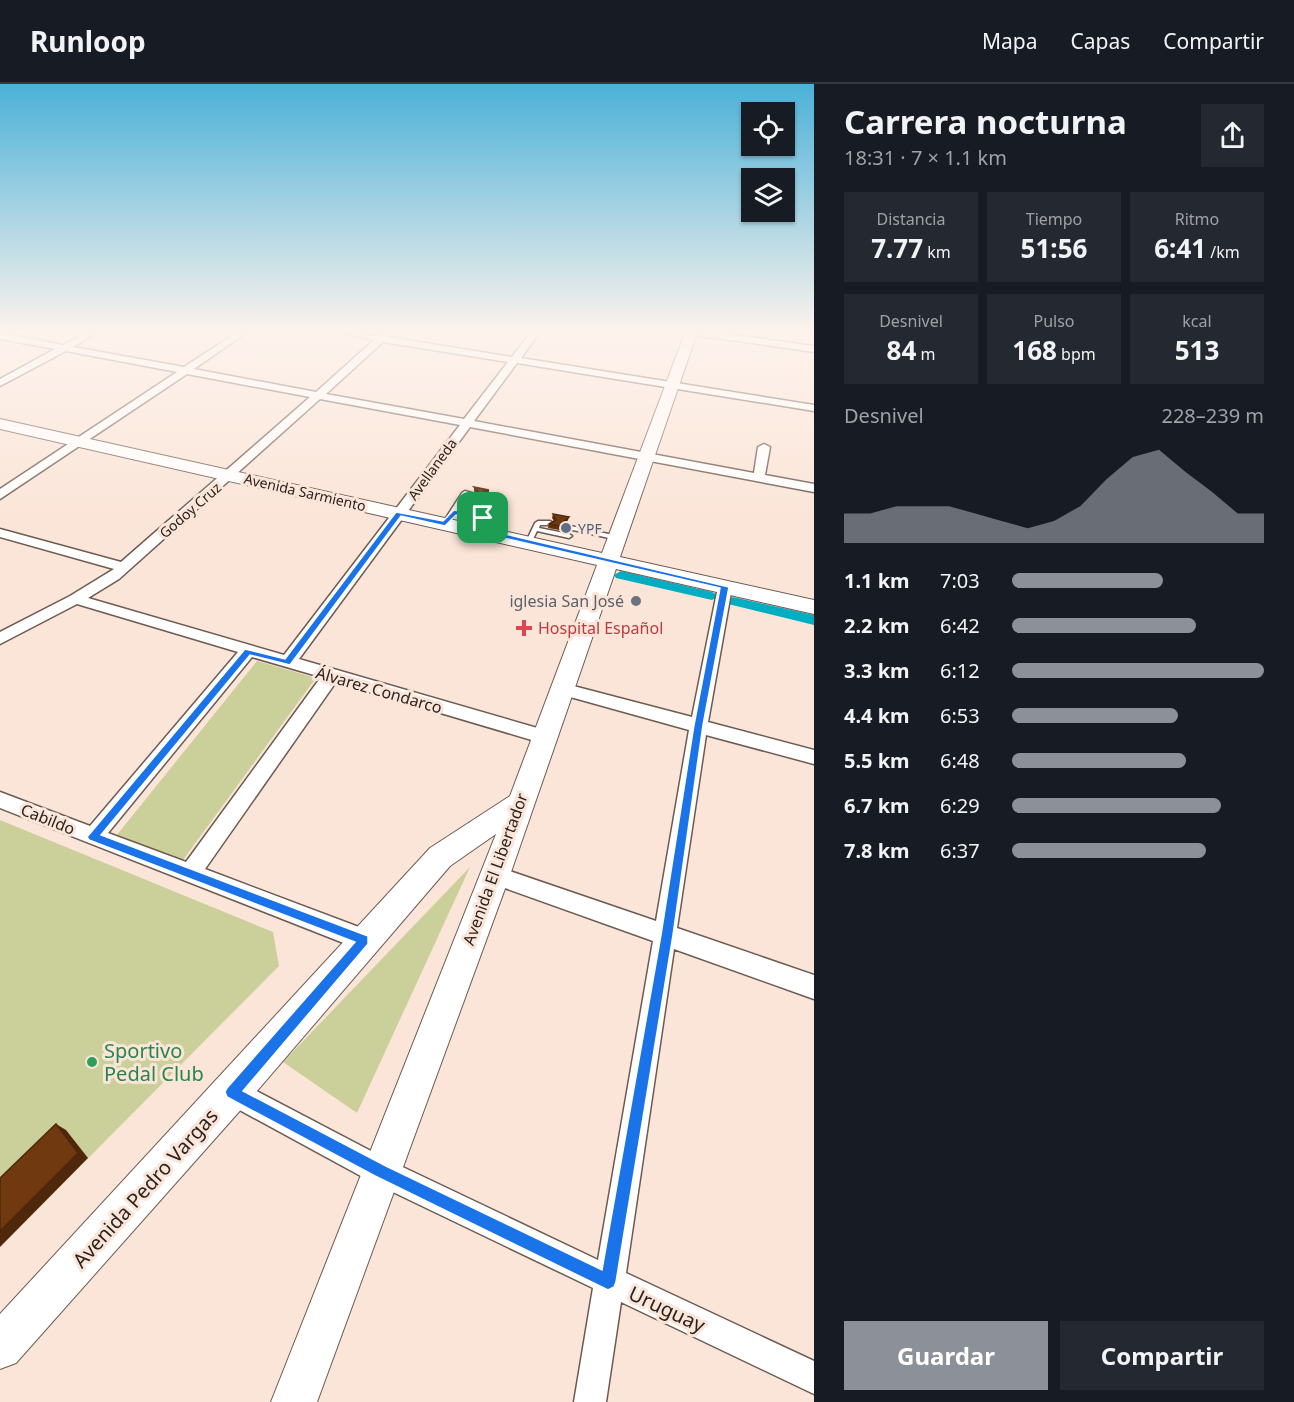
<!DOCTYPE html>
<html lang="es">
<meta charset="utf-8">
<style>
:root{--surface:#171b24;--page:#242831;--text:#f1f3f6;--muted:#9ea1a6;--line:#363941;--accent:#8c9099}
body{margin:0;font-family:"Noto Sans",sans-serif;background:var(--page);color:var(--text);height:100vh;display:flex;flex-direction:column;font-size:22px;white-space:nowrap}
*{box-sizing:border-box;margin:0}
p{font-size:20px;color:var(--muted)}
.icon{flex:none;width:33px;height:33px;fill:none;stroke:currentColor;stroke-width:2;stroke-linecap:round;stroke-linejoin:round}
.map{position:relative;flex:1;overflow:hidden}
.details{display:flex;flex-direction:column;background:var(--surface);width:480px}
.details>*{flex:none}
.tools{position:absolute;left:741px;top:18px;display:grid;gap:12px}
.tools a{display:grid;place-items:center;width:54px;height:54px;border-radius:0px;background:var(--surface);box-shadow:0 2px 4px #0004;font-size:30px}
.pin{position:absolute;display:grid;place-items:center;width:51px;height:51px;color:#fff;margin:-26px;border-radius:12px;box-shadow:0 3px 9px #0006}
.round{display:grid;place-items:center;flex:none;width:63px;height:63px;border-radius:0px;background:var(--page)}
.head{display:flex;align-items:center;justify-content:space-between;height:102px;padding:0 30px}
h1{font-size:33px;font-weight:700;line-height:45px}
.stats{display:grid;grid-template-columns:repeat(3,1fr);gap:9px;height:102px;padding:6px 30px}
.stats div{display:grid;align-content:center;border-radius:0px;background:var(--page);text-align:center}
.stats b{font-size:26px;font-weight:700}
.stats small{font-size:16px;font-weight:400}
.stats p{font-size:16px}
.chart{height:168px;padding:12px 30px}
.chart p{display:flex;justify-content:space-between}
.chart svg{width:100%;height:108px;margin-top:6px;fill:var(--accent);opacity:.7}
.primary-button{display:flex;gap:12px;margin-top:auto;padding:12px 30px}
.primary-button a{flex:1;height:69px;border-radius:0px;background:var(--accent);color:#fff;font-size:24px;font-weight:700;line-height:69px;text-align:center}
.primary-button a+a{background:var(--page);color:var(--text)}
ul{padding:0 30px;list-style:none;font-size:20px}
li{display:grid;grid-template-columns:96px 72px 1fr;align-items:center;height:45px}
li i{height:15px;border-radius:8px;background:var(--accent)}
header{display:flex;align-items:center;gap:36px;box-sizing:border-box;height:84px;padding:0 30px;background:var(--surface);border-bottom:2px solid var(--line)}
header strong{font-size:28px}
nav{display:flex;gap:33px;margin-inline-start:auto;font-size:21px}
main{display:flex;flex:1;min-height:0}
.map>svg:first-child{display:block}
</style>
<header>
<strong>Runloop</strong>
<nav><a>Mapa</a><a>Capas</a><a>Compartir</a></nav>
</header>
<main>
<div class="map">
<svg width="814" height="1318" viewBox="0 0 814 1318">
<rect width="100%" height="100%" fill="#fbe5d8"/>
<path fill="#cbd09a" d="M257 577 316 594 183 776 116 752Z
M0 736 273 848 279 882 0 1163Z
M470 783 357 1029 283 978Z"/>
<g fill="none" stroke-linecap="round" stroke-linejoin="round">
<path fill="#00adc1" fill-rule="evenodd" d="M621 487 712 508 719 512 712 516 616 494 614 491Z
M733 513 814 531V541L728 520 726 517Z"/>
<defs>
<path id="lane" d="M465 407 475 410 472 412 467 411 457 427 481 432 489 415 485 414V412L495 413 496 414 487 433 498 436 504 452 503 453H499L498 452 493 438 455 430 447 441H443L442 440 462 409Z
M538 437H550L553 439 550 441H540L539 444 569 450 572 452 569 454 537 447 531 459H527L526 458 535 439Z
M566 441 618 452 621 454 618 456 564 444 563 443Z"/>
<path id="street" d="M0 249 63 261 85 249H96L73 263 184 283 236 249H246L194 285 316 308 374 256 341 249 379 252 383 249H392L389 253 512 273 530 249H539L521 274 814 321V327L517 279 474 337 754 389 758 363 764 360 770 363 765 391 814 400V408L470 343 299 575 551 648 554 653 551 658 545 660 336 598 205 785 372 848 375 856 372 864 364 867 0 724V708L90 742 238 568 77 520 0 560V548L70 512 114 485 0 453V445L121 478 310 313 187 290 0 415V405L177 288 66 267 0 302V295L55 265 0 255ZM383 258 508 278 464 335 326 310ZM320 315 460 341 284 571 88 514 119 495ZM252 573 321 593 186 778 108 749Z
M698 249H722L814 262V268L702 252Z
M725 498 732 503 708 638 814 666V680L706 651 677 844 814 891V915L674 865 626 1189 814 1277V1310L621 1218 606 1318H574L593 1204 370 1097 223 1017 219 1008 223 999 232 995 241 999 390 1077 598 1176 653 857 488 798 485 791 488 784 495 782 656 837 689 646 556 609 554 605 556 601 562 599 692 633 718 503Z"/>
<path id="secondary" d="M685 249H697L620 473 814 516V530L616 485 510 791 317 1318H271L496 750 450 782 245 1021 16 1279 0 1285V1230L430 764 510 712 597 481 0 345V335L602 469Z"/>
</defs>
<use href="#lane" stroke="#6d5b51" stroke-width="3"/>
<use href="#street" stroke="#6d5b51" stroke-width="3"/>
<use href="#secondary" stroke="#6d5b51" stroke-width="2"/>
<use href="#lane" fill="#fff" fill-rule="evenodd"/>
<use href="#street" fill="#fff" fill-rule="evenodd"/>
<use href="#secondary" fill="#fff" fill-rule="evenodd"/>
</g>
<path fill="#61310e" d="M474 403 489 406V410H485V416L478 429 463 426V422L475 408 474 407Z
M553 430 568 436 563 441 565 443V447L548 444 549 440 554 437 552 434Z"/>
<path fill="#4f280b" d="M484 406H489V410H483Z
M486 412 485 416 478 429 479 425Z
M569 433 568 436 561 443 562 439Z
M56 1040 66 1046 88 1074 0 1163V1147Z"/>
<path fill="#713910" stroke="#4f280b" stroke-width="1.5" d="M474 403 489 406H484L486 412 479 425 463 422 470 410 478 407Z
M553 430 569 433 562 439 565 443 549 440 556 436Z
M56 1040 78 1069 0 1147V1094Z"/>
<linearGradient id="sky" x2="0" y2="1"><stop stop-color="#4bb1d8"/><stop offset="0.57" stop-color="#fdf3ed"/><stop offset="1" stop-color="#fdf3ed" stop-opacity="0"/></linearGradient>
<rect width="814" height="434" fill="url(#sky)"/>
<path fill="#1a73e8" stroke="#fff" stroke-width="1.5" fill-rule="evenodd" d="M454 426 501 437 505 450 729 503 703 641 673 851 616 1198 614 1203 608 1206 375 1092 227 1013 225 1008 227 1004 355 858 89 756 87 753 245 565 285 575 396 428 443 437ZM456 431 495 439 499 453 720 504 694 641 661 851 602 1186 386 1082 243 1007 368 860V852L101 751 250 571 290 581 401 432 445 442Z"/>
<circle fill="#5c6f8a" stroke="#fbe5d8" stroke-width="2" cx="566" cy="444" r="6"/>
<circle fill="#6b7280" stroke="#fbe5d8" stroke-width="2" cx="636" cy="517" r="6"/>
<path fill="#e0444e" stroke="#fbe5d8" stroke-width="2" d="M521 535h6v6h6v6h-6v6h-6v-6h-6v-6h6z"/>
<circle fill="#2e9e5b" stroke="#fbe5d8" stroke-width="2" cx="92" cy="978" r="6"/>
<g text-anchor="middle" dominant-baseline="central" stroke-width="6" stroke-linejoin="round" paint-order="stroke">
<g font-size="14" fill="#2a231e" stroke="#fbe5d8">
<text transform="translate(432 385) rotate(-54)">Avellaneda</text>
<text transform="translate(305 408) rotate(13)">Avenida Sarmiento</text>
<text transform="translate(190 426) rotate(-41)">Godoy Cruz</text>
</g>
<g font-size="14" fill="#4e5e75" stroke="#fbe5d8" text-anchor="start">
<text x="578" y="444">YPF</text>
</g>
<g font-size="16" fill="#5b616d" stroke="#fbe5d8" text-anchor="end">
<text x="624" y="517">iglesia San José</text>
</g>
<g font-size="16" fill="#be3a42" stroke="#fbe5d8" text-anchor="start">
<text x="538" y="544">Hospital Español</text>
</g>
<g font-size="16" fill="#2a231e" stroke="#fbe5d8">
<text transform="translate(379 606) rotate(16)">Álvarez Condarco</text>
<text transform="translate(48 735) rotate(22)">Cabildo</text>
<text transform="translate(495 785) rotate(-70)">Avenida El Libertador</text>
</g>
<g font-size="20" fill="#27864d" stroke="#fbe5d8" text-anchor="start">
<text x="104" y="966">Sportivo<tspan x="104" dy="23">Pedal Club</tspan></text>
</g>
<g font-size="20" fill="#2a231e" stroke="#fbe5d8">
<text transform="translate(145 1104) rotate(-48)">Avenida Pedro Vargas</text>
<text transform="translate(667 1225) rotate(25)">Uruguay</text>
</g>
</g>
</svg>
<div class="tools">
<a><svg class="icon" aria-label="locate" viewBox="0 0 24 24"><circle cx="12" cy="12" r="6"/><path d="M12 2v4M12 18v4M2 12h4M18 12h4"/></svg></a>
<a><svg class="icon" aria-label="layers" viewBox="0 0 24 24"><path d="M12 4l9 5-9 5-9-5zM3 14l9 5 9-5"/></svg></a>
</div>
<div class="pin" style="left:483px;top:434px;background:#1e9e55"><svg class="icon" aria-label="arrive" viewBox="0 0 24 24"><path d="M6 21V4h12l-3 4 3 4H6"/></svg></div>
</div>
<section class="details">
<div class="head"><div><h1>Carrera nocturna</h1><p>18:31 · 7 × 1.1 km</p></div><a class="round"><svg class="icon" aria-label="share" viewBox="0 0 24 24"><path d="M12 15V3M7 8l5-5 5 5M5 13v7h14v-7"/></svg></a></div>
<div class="stats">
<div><p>Distancia</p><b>7.77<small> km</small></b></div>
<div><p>Tiempo</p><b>51:56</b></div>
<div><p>Ritmo</p><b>6:41<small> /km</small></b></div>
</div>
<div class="stats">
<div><p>Desnivel</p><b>84<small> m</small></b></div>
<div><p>Pulso</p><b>168<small> bpm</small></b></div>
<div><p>kcal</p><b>513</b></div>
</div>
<div class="chart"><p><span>Desnivel</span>228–239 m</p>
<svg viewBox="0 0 160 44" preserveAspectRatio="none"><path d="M0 44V32L10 32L20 29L30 29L40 29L50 32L60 35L70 38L80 35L90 29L100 18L110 9L120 6L130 15L140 23L150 32L160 32V44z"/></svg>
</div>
<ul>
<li><b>1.1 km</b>7:03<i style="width:60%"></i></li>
<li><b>2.2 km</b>6:42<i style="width:73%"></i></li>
<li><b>3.3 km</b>6:12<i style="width:100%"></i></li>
<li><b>4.4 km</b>6:53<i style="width:66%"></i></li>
<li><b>5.5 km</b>6:48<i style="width:69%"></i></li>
<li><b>6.7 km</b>6:29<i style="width:83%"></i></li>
<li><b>7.8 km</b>6:37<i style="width:77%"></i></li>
</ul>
<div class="primary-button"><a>Guardar</a><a>Compartir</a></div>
</section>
</main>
